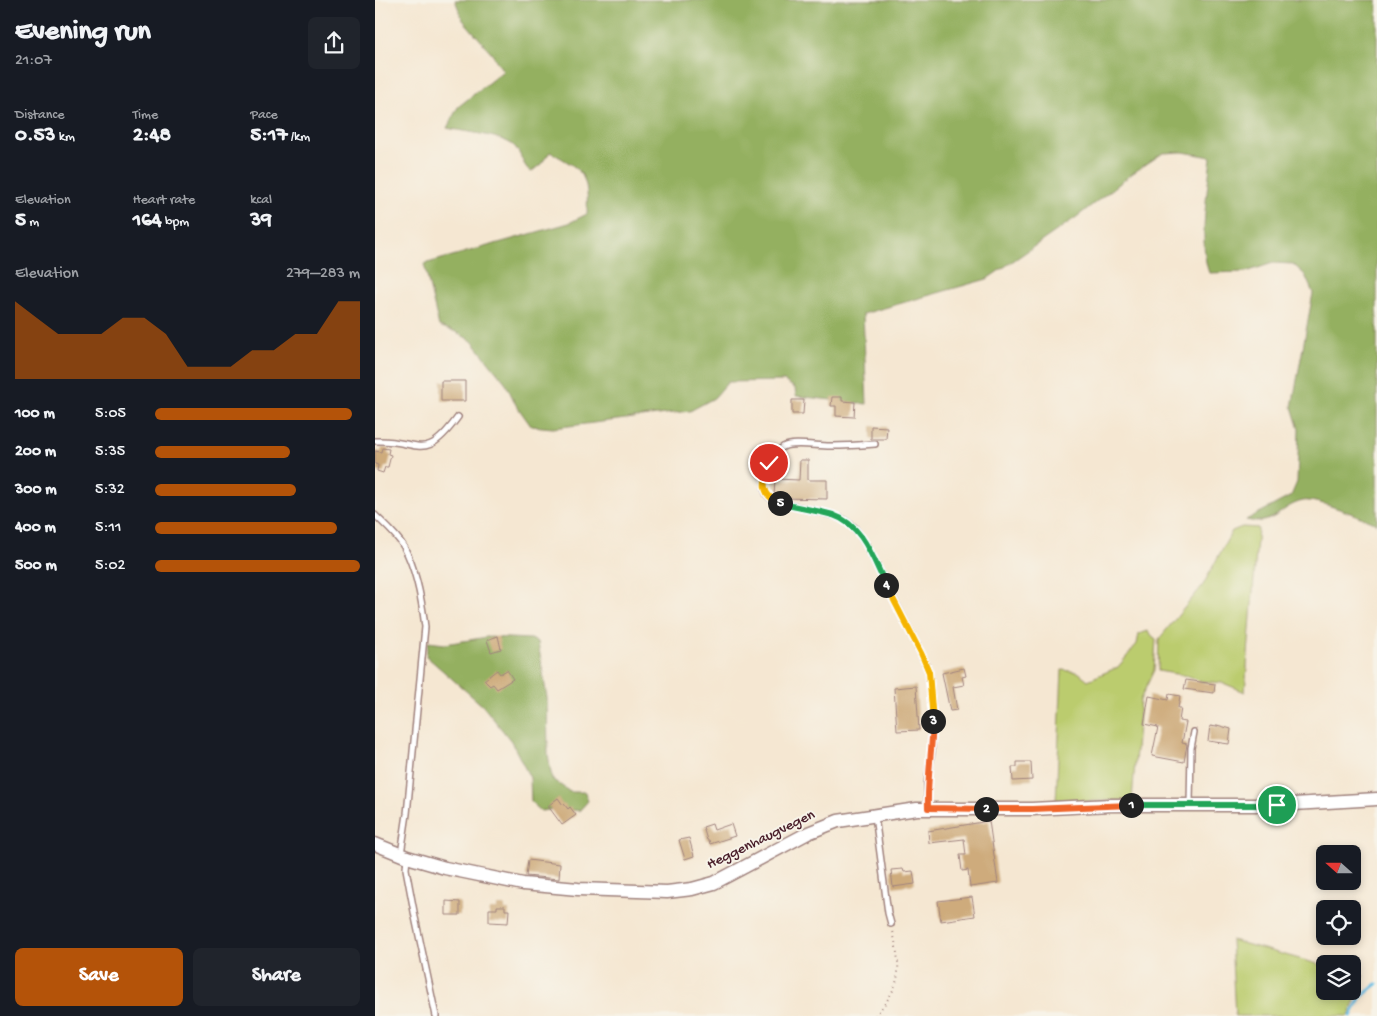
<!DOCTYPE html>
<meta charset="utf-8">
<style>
:root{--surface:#171b24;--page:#20242c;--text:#f1f3f6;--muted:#9ea1a6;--accent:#b45309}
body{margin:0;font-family:"Gochi Hand",sans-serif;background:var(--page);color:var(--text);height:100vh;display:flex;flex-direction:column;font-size:19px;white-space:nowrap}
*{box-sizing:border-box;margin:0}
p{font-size:16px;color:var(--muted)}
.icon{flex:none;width:28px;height:28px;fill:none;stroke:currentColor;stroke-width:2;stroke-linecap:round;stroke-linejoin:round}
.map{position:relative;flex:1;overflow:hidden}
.details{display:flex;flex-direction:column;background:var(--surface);width:375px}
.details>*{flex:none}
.needle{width:32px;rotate:291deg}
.buttons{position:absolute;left:941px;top:845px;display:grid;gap:10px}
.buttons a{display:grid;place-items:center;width:45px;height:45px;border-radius:8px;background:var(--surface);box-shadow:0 2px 8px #0003;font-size:25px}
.pin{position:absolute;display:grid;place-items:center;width:42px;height:42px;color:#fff;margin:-21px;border:2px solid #fff;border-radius:50%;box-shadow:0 1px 5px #0007}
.km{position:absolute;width:25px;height:25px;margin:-12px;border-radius:50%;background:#222;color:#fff;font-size:14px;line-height:25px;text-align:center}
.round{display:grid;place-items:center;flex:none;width:52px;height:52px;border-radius:8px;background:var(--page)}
.headline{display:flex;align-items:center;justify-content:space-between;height:85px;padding:0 15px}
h1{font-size:28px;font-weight:700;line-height:38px}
.metrics{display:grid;grid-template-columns:repeat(3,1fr);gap:8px;height:85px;padding:5px 15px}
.metrics div{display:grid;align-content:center}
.metrics b{font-size:21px;font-weight:700}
.metrics small{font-size:14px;font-weight:400}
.metrics p{font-size:14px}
.chart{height:140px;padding:10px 15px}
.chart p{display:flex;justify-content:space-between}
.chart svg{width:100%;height:90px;margin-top:5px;fill:var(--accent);opacity:.7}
.button{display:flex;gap:10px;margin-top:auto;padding:10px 15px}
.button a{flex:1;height:58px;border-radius:8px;background:var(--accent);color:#fff;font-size:20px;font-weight:700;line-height:58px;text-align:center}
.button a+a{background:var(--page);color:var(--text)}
ul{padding:0 15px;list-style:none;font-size:16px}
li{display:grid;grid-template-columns:80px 60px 1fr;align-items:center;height:38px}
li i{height:12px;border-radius:6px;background:var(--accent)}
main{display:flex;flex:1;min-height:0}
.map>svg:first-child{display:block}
</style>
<main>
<section class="details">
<div class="headline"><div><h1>Evening run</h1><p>21:07</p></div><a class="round"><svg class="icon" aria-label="share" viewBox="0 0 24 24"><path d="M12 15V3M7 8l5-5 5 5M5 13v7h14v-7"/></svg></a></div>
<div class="metrics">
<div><p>Distance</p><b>0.53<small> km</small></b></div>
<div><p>Time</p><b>2:48</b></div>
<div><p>Pace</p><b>5:17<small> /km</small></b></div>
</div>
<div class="metrics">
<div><p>Elevation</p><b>5<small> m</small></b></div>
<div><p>Heart rate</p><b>164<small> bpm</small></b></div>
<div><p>kcal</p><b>39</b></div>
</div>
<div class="chart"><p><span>Elevation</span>279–283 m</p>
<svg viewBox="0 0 160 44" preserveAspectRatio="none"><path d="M0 44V6L10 14L20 22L30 22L40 22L50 14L60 14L70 22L80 38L90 38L100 38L110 30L120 30L130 22L140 22L150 6L160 6V44z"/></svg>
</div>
<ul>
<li><b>100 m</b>5:05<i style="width:96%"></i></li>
<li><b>200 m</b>5:35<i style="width:66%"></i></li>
<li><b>300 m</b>5:32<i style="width:69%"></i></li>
<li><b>400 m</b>5:11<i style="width:89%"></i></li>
<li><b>500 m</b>5:02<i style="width:100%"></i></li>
</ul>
<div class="button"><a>Save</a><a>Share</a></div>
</section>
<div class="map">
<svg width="1002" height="1016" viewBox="0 0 1002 1016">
<rect width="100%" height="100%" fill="#f7f3e8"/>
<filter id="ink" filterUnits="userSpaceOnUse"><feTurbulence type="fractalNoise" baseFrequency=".02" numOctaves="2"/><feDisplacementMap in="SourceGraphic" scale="10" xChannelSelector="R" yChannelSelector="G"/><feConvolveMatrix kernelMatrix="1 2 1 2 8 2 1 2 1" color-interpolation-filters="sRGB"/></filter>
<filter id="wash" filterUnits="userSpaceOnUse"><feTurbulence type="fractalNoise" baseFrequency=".0096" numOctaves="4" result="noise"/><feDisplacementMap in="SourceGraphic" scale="20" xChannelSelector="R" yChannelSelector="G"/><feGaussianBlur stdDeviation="1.12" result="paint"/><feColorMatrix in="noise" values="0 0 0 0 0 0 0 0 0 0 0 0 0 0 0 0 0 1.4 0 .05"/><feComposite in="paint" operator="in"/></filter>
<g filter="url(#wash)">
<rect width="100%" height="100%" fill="#f5e7d2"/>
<path fill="#bbcc6e" stroke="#82764c" d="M867 527 883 528 870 692 848 683 826 681 813 676 783 671 784 639 828 585 857 531Z
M773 631 781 640 779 670 765 700 757 800 681 802 687 670 703 672 713 680 743 667 762 644 764 634Z
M856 940 950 966V991H978V973L989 976 974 1016H860Z"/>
<path fill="#94b061" stroke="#6f6846" d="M80 0H1002V524C989 518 940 498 928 501 904 506 901 527 871 520L916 496 922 482 924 429 917 407 938 293 930 275 918 264 898 263 871 272 834 273C823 244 833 189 836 157L808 152 788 153 758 173 703 216 612 279 488 314 492 404 421 396 420 388 409 381 353 382 339 398 315 411 178 428 156 426 141 405 130 382 97 341 81 332 64 326 49 264 194 223 212 214C214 175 209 170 175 152L166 164 156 172C148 166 147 156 141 148 131 135 88 132 72 128L83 107 128 71 115 51 88 20Z
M112 637 156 639 163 642 172 698 173 754 177 779 195 792H210L213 801 204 811 188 808 166 811 156 802 155 778 136 741 108 706 51 656 53 642 70 644Z"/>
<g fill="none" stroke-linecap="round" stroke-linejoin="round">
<path stroke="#68bde4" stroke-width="3" d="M976 1016 985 998 1002 984"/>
</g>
<g id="blocks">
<path fill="#ceab7c" d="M66 381H90V401H66Z
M457 397H467V401L480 402 479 417 461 416V406H456Z
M417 400H429L428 414H417Z
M496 426 512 427 511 439H496Z
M7 448 14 449 13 454 16 455 13 467H10L8 473 2 471 3 465 0 464V451L6 452Z
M425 460H433V480H452V499L406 498 399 496 400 479 424 480Z
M123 636 126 649 116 652 112 640Z
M589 668 591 676 587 677 589 685 578 687 582 710 575 711 567 673Z
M122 670 125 674 132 670 138 679 122 689 118 684 115 686 109 680Z
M811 680 840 684 839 693 809 689Z
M541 686 544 730 522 731 519 688Z
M794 694 805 696 803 708H806L804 721 811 722 807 743 812 744 809 762 777 756 783 727 769 724 774 696 793 700Z
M842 725 856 729 854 744 833 741 835 726 842 727Z
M642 762H656L657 780 638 781 637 767H642Z
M183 798 188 805 189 804 193 809 195 807 201 815 187 825 173 806Z
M614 821 623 883 595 887 593 870 587 871 585 855H591L589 839 554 843 553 831Z
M337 824 339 830 356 824 360 836 335 844 334 840H332L328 827Z
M314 838 319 856 310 859 304 840Z
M153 860 185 864 184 879 151 876Z
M528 869 529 872 538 871 540 884 518 887 516 870Z
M597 897 600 916 566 921 563 901Z
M71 901 85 902V915H71Z
M122 906H130V910H134L133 923 114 922V909H122Z"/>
</g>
</g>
<g filter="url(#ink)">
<use href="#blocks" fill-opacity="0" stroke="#a0837e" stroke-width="1"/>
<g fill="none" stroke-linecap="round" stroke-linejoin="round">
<defs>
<path id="service" d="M0 441C45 439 48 465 83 417
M500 444C486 445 472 446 458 446 445 447 418 441 408 447 396 455 392 468 390 481 388 491 392 498 402 502L457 515 468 519 479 527 492 546 546 653 554 672 557 706V751L552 784 553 808
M0 515C10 525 22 535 29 547 42 571 47 601 50 627L32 814 26 854
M815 805 816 748 819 732
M500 816 513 913 516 924
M32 857 31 869 40 917 61 1016"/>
<path id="tertiary" d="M0 844 32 857 70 868 148 884 203 889 292 892 317 889 339 883 433 833 463 821 542 809H657L735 805H902L1002 799"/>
</defs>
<use href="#service" stroke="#a0837e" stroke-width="8"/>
<use href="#tertiary" stroke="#a0837e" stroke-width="15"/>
<path stroke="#a0837e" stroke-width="2" stroke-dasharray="1 4" stroke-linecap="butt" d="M500 1016C528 983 526 972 518 931"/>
<use href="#service" stroke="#fff" stroke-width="5"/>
<use href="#tertiary" stroke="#fff" stroke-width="12"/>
</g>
</g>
<g fill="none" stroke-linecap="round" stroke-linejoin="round" filter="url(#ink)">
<defs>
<path id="split-1" d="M756 805H902"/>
<path id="split-2" d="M611 809H657L756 805"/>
<path id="split-3" d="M558 721C557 750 552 779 553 808L611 809"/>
<path id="split-4" d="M511 585 546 653 554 672 558 721"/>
<path id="split-5" d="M405 503C422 508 441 510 458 515 488 525 498 559 511 585"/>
<path id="split-6" d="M394 463C389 480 384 495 405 503"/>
</defs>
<use href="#split-1" stroke="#fff" stroke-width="10"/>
<use href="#split-2" stroke="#fff" stroke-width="10"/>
<use href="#split-3" stroke="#fff" stroke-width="10"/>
<use href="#split-4" stroke="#fff" stroke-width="10"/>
<use href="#split-5" stroke="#fff" stroke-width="10"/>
<use href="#split-6" stroke="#fff" stroke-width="10"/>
<use href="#split-1" stroke="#22a559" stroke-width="6"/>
<use href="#split-2" stroke="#f0652b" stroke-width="6"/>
<use href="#split-3" stroke="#f0652b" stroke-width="6"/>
<use href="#split-4" stroke="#f5b400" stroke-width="6"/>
<use href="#split-5" stroke="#22a559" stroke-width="6"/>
<use href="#split-6" stroke="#f5b400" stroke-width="6"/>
</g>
<g text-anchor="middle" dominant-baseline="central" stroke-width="4" stroke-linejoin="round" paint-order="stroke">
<g font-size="15" fill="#4a1f2b" stroke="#f7f3e8">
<text transform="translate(386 840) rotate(-26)">Heggenhaugvegen</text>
</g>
</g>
</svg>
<div class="buttons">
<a><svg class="needle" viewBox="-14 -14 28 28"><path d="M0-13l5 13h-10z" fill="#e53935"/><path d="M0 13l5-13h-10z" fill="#9ea1a6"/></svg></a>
<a><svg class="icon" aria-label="locate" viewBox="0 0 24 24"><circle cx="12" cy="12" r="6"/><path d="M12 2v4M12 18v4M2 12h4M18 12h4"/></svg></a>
<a><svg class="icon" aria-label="layers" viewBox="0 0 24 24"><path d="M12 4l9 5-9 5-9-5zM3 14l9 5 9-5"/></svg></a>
</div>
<div class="pin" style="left:902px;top:805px;background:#1e9e55"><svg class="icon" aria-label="arrive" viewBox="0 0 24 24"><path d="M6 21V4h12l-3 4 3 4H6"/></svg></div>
<div class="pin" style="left:394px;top:463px;background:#d93025"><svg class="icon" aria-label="check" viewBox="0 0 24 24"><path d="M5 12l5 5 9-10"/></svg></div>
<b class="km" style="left:756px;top:805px">1</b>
<b class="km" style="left:611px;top:809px">2</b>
<b class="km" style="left:558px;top:721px">3</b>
<b class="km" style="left:511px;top:585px">4</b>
<b class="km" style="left:405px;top:503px">5</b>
</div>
</main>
